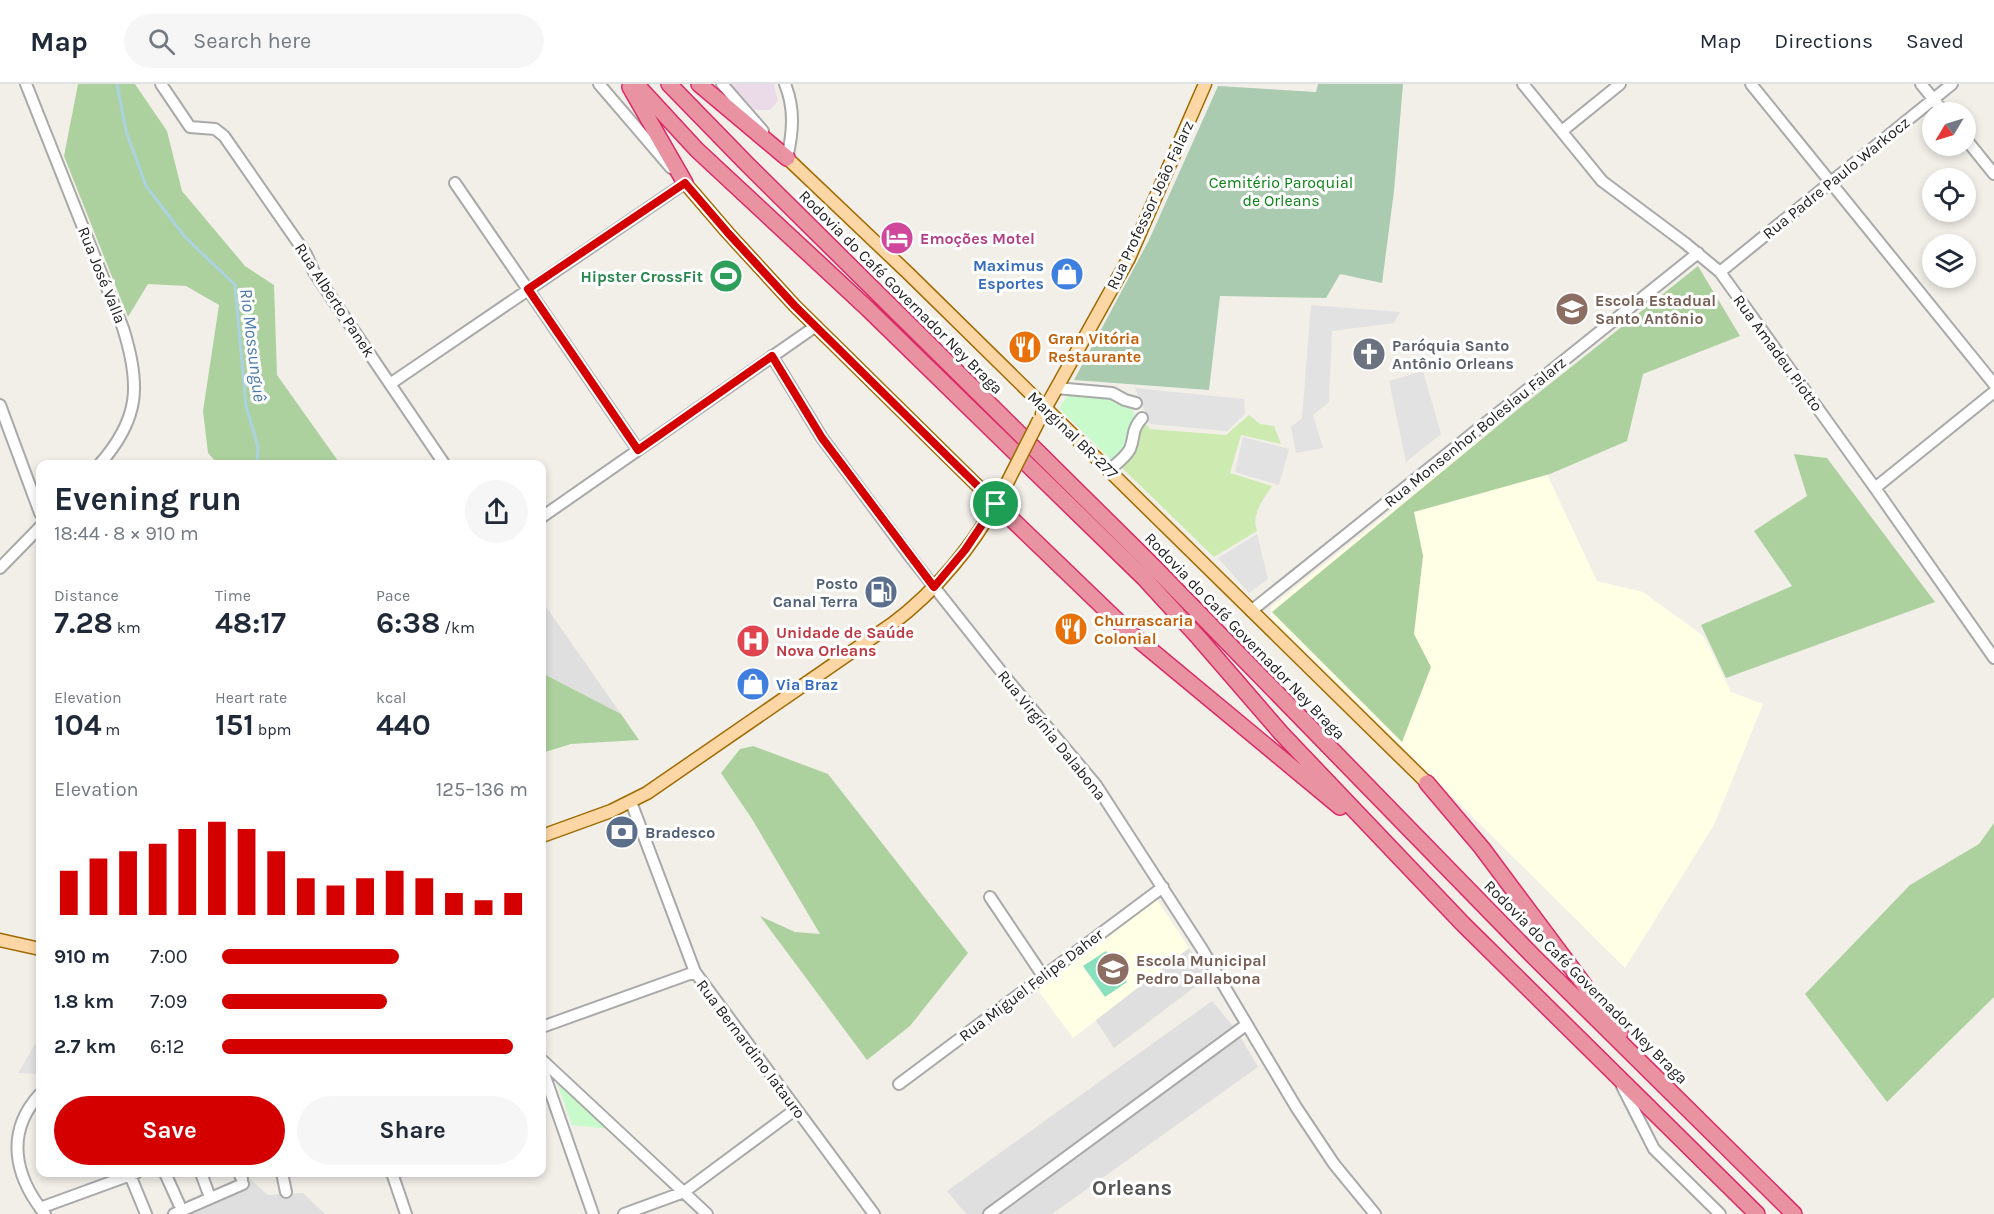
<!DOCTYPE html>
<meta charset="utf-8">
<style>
:root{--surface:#fff;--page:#f6f6f7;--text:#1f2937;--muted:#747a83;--line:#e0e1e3;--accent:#d40000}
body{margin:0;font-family:Karla,sans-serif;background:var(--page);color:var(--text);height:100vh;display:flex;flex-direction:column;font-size:22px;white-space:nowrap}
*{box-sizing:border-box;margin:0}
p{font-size:20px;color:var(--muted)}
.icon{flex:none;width:33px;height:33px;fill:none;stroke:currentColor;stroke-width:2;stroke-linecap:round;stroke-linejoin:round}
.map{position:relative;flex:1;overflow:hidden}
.side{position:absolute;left:36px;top:376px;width:510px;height:717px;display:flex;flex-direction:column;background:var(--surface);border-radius:12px;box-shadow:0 3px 9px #0003}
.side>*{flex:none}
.needle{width:39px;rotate:232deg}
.tools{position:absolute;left:1922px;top:18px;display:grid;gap:12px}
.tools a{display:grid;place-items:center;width:54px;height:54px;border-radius:50%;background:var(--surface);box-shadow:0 3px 9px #0003;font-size:30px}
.pin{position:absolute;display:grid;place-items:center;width:51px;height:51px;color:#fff;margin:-26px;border:3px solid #fff;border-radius:50%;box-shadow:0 2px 6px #0007}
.round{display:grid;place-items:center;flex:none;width:63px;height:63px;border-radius:32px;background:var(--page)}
.head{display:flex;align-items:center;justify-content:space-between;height:102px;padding:0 18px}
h1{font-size:33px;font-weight:700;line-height:45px}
.stats{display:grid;grid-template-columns:repeat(3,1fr);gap:9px;height:102px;padding:6px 18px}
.stats div{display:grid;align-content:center}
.stats b{font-size:30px;font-weight:700}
.stats small{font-size:16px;font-weight:400}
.stats p{font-size:16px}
.chart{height:168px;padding:12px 18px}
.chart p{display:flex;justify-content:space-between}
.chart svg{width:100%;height:108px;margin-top:6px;stroke:var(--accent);stroke-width:6}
.action{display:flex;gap:12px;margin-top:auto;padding:12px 18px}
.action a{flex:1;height:69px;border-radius:36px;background:var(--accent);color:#fff;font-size:24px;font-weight:700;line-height:69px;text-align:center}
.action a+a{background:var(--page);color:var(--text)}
ul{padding:0 18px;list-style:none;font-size:20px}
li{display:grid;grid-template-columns:96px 72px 1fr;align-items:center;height:45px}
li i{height:15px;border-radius:8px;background:var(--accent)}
header{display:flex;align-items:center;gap:36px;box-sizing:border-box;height:84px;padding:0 30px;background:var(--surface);border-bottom:2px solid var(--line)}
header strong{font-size:28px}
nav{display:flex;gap:33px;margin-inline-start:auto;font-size:21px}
.search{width:420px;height:54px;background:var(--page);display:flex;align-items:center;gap:15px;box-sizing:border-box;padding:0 21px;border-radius:33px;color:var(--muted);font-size:22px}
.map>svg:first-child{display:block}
</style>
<header>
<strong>Map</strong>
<div class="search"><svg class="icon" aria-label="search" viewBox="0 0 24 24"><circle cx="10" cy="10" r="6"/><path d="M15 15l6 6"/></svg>Search here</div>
<nav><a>Map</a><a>Directions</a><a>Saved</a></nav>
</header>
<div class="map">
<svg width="1994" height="1130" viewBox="0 0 1994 1130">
<rect width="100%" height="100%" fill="#f2efe9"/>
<path fill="#e0dfdf" d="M542 517 621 630 542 589Z
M1189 864 1208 893 1114 964 1095 935Z
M1212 917 1237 947 1258 983 1052 1130H966L947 1107Z
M249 1094 268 1111 303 1109 325 1130H164Z"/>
<path fill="#ebdbe8" d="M730 0H774L778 17 770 26H755Z"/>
<path fill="#ffffe5" d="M1517 326 1597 497 1643 508 1698 548 1704 553 1731 608 1763 620 1714 741 1625 884 1271 533V523Z
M1156 814 1189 864 1073 954 1037 905Z"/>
<path fill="#cdebb0" d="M1249 331 1260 340 1274 342 1281 360 1241 351 1230 389 1272 402C1263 416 1251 430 1257 447L1214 473 1122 384 1135 366 1138 348 1146 340 1150 345 1226 351Z"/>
<path fill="#add19e" d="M78 0H135L167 47 182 107 245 182 274 201 277 291 341 381H219L208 369 203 327 219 221 186 202 148 200 128 233 64 72Z
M1698 182 1740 252 1643 290 1627 357 1550 390 1414 428 1423 472 1414 550 1431 583 1402 658 1272 528 1517 326Z
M1794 370 1827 374 1935 518 1726 594 1701 541 1792 502 1754 447 1807 412Z
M542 589 621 630 639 656 571 660 542 669Z
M753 662 828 690 968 869 910 942 867 976 760 832 795 848 820 850 752 735 721 689 740 665Z
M1994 739V913L1887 1018 1805 910 1910 801 1979 760Z"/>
<path fill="#aacbaf" d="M1318 0H1403L1394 107 1382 199 1340 190 1326 214 1220 212 1209 306 1074 296 1149 156 1218 2 1316 8Z"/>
<path fill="#c8facc" d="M1068 311 1113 315 1130 321 1136 334 1128 350 1125 366 1112 377 1059 324Z
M556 996 610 1045 572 1041Z"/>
<path fill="#88e0be" d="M1106 867 1127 898 1105 913 1083 882Z"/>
<path fill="#e2e2e2" d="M1311 221 1400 228 1394 239 1332 247 1329 318 1313 331 1323 364 1296 369 1291 343 1302 334Z
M1423 287 1441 350 1406 378 1389 297Z
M1135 304 1244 315 1245 330 1227 347 1150 340Z
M1243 353 1289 365 1279 401 1235 388Z
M1257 450 1268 495 1249 509 1218 474Z
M40 952V990L18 989Z"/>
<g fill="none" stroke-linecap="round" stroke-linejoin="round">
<path stroke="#aad3df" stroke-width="3" d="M117 0 126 47 146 102 185 153 235 201 246 322 258 363 257 381"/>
<defs>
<path id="minor" d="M26 0 123 244C141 301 140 335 99 381
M161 0 190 43 215 45 224 52 306 170 314 188 445 381
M599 0 671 84
M722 0 763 47
M785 0C795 25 793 48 787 74
M1523 0 1602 97 1685 159 1720 188 1875 404 1994 574
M1751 0 1994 300
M1921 0 1944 28
M1562 47 1620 0
M1965 54 1994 90
M455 99 638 366
M1720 188 1952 0
M772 272 822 354 912 475 1011 600 1096 701 1202 865 1296 1023 1334 1080 1375 1130
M390 300 685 99 681 95
M1056 304 1112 309 1125 316 1136 319
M0 321 40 429
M1109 386C1116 380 1125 374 1130 365 1135 353 1131 346 1142 334
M1875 404 1994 308
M542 433 816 242
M0 484 40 443
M1251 527 1698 169
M631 718 695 888 874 1130
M990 813 1043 892
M542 943 695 888
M542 976 707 1130
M542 984 593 1130
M899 1000 1163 803
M1622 1002 1654 1065 1720 1130
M40 1010C5 1048 14 1092 45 1130
M165 1089 179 1120
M201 1089 208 1108
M239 1089 242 1095
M282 1089 286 1108
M392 1089 406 1130
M130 1091 146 1130
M40 1124 136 1089
M174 1130 243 1100
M624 1130 684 1108 796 1025
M989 1130 1246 941"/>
<path id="major" d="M787 74 909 190 1427 699
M685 99 728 149 795 222 996 420
M1042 330 1129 174 1205 0
M542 752 611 727 647 709 892 540C936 507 974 461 1000 412
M0 856 40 865"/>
<path id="highway" d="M636 0 697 66 868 225 1144 494 1199 554 1281 649 1463 840 1757 1130
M669 0 746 79 1152 481 1533 872 1794 1130
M699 0 787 74
M630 3 685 99
M996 420 1129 548 1340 723
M1427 699 1482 764 1620 949"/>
</defs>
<use href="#minor" stroke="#a9a9a9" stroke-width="14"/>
<use href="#major" stroke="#a06b00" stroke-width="15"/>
<use href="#highway" stroke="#dc2a67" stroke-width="18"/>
<use href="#minor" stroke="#fff" stroke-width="10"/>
<use href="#major" stroke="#fcd6a4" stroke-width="12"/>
<use href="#highway" stroke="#e892a2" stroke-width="15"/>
<defs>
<path id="major-bridge" d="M1002 409 1039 336"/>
</defs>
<use href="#major-bridge" stroke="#a06b00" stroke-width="15" stroke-linecap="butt"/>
<use href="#major-bridge" stroke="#fcd6a4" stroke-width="12"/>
</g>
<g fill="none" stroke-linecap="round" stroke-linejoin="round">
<defs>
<path id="route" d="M685 99 728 149 795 222 996 420 965 466 934 503 822 354 772 272 638 366 528 205Z"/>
</defs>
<use href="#route" stroke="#fff" stroke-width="12"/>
<use href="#route" stroke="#d40000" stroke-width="8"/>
</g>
<defs>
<symbol id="hotel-disc" viewBox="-11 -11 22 22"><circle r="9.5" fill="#d1479c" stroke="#fff"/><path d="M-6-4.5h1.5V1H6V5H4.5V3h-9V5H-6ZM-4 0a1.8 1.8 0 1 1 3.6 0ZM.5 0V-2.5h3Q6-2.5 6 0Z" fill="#fff"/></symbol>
<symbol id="shop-disc" viewBox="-11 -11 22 22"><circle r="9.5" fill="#3f7fe0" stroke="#fff"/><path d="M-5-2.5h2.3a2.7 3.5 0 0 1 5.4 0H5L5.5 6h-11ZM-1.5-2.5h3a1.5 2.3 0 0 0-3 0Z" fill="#fff"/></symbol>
<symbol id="stadium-disc" viewBox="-11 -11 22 22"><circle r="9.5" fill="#2e9e5b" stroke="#fff"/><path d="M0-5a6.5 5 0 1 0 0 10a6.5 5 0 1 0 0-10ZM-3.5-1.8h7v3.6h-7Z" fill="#fff"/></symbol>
<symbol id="school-disc" viewBox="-11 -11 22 22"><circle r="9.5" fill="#8d6e63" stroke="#fff"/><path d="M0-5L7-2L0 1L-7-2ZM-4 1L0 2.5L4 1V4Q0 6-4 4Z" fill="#fff"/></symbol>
<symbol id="restaurant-disc" viewBox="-11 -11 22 22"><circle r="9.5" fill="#e8710a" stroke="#fff"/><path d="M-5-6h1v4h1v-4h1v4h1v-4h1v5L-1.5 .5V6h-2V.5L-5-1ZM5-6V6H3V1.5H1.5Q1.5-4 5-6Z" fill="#fff"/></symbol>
<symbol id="church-disc" viewBox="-11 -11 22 22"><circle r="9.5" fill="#6b7280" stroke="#fff"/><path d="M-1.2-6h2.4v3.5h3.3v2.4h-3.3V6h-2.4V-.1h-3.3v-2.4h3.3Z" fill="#fff"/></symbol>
<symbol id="fuel-disc" viewBox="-11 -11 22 22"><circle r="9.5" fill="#5c6f8a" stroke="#fff"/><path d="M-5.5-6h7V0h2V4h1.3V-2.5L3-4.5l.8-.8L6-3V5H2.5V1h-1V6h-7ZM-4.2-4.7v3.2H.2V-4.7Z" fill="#fff"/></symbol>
<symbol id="hospital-disc" viewBox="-11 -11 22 22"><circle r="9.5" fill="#e0444e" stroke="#fff"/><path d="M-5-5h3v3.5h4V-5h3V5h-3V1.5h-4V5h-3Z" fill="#fff"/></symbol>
<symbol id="bank-disc" viewBox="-11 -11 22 22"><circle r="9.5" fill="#5c6f8a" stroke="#fff"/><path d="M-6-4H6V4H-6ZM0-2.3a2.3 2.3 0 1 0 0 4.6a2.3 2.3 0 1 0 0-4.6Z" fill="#fff"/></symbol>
</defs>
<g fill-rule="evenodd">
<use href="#hotel-disc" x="878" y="135" width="38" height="38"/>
<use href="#shop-disc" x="1048" y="171" width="38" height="38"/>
<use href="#stadium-disc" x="707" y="173" width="38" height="38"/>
<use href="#school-disc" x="1553" y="206" width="38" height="38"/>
<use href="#restaurant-disc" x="1006" y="244" width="38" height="38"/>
<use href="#church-disc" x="1350" y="251" width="38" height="38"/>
<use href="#fuel-disc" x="862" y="489" width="38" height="38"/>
<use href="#restaurant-disc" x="1052" y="526" width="38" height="38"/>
<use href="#hospital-disc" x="734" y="538" width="38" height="38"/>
<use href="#shop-disc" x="734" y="581" width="38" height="38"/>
<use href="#bank-disc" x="603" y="729" width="38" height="38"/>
<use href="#school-disc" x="1094" y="866" width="38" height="38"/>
</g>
<g text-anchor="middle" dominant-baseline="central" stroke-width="6" stroke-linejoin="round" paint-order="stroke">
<g font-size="16" fill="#222" stroke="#fff">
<text transform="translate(1836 94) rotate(-39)">Rua Padre Paulo Warkocz</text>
<text transform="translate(1150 121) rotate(-65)">Rua Professor João Falarz</text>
<text transform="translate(102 191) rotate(68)">Rua José Valla</text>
<text transform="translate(901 208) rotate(45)">Rodovia do Café Governador Ney Braga</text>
<text transform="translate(335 216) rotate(57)">Rua Alberto Panek</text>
<text transform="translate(1778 269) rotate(54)">Rua Amadeu Piotto</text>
<text transform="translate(1475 348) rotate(-39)">Rua Monsenhor Boleslau Falarz</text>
<text transform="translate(1073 351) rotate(44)">Marginal BR-277</text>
<text transform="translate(1245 552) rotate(46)">Rodovia do Café Governador Ney Braga</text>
<text transform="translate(1052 651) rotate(51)">Rua Virgínia Dalabona</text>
<text transform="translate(1586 898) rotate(45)">Rodovia do Café Governador Ney Braga</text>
<text transform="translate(1031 901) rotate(-37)">Rua Miguel Felipe Daher</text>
<text transform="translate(751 965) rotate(53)">Rua Bernardino Iatauro</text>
</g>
<g font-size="16" fill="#0c8416" stroke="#fff">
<text x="1281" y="98">Cemitério Paroquial<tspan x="1281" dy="18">de Orleans</tspan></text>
</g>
<g font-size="16" font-weight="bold" fill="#b23c85" stroke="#fff" text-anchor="start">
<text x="920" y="154">Emoções Motel</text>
</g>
<g font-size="16" font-weight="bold" fill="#366cbe" stroke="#fff" text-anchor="end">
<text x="1044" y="181">Maximus<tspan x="1044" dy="18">Esportes</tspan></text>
<text x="776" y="600" text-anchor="start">Via Braz</text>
</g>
<g font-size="16" font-weight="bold" fill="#27864d" stroke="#fff" text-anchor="end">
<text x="703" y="192">Hipster CrossFit</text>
</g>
<g font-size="16" font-weight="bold" fill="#785e54" stroke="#fff" text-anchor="start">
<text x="1595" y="216">Escola Estadual<tspan x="1595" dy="18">Santo Antônio</tspan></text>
<text x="1136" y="876">Escola Municipal<tspan x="1136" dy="18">Pedro Dallabona</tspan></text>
</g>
<g font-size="16" font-weight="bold" fill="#c56008" stroke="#fff" text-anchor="start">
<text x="1048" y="254">Gran Vitória<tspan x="1048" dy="18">Restaurante</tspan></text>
<text x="1094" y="536">Churrascaria<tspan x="1094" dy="18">Colonial</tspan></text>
</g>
<g font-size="16" font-weight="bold" fill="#5b616d" stroke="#fff" text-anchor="start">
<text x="1392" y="261">Paróquia Santo<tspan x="1392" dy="18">Antônio Orleans</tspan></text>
</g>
<g font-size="16" font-weight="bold" fill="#4e5e75" stroke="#fff" text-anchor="end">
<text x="858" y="499">Posto<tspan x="858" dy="18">Canal Terra</tspan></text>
<text x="645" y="748" text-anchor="start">Bradesco</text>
</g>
<g font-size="16" font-weight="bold" fill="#be3a42" stroke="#fff" text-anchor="start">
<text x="776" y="548">Unidade de Saúde<tspan x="776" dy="18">Nova Orleans</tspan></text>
</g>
<g font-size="18" font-style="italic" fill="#4a7aab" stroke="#fff">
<text transform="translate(253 261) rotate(83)">Rio Mossunguê</text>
</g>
<g font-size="22" font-weight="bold" fill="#555" stroke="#fff">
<text x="1132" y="1104">Orleans</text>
</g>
</g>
</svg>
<div class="tools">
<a><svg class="needle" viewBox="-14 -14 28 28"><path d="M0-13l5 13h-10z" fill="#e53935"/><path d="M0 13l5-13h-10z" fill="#747a83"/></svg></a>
<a><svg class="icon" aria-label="locate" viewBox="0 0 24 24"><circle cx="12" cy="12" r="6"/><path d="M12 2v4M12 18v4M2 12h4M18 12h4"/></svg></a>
<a><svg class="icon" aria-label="layers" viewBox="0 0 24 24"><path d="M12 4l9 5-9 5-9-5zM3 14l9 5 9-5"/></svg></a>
</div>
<div class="pin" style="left:996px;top:420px;background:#1e9e55"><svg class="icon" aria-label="arrive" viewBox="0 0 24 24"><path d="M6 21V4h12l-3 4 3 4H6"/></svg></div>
<section class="side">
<div class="head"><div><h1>Evening run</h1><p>18:44 · 8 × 910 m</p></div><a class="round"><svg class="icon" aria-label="share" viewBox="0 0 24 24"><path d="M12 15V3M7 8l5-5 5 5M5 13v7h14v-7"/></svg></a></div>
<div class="stats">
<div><p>Distance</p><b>7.28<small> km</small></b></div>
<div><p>Time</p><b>48:17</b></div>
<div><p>Pace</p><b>6:38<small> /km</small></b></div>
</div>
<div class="stats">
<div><p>Elevation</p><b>104<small> m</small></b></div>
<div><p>Heart rate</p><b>151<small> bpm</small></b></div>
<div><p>kcal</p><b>440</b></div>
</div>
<div class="chart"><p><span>Elevation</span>125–136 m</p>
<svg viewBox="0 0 160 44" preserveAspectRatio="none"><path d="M5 44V26M15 44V21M25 44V18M35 44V15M45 44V9M55 44V6M65 44V9M75 44V18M85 44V29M95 44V32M105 44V29M115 44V26M125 44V29M135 44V35M145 44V38M155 44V35"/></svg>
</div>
<ul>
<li><b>910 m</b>7:00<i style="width:58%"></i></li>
<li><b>1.8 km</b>7:09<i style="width:54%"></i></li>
<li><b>2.7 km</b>6:12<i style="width:95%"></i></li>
</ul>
<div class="action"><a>Save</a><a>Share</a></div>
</section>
</div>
